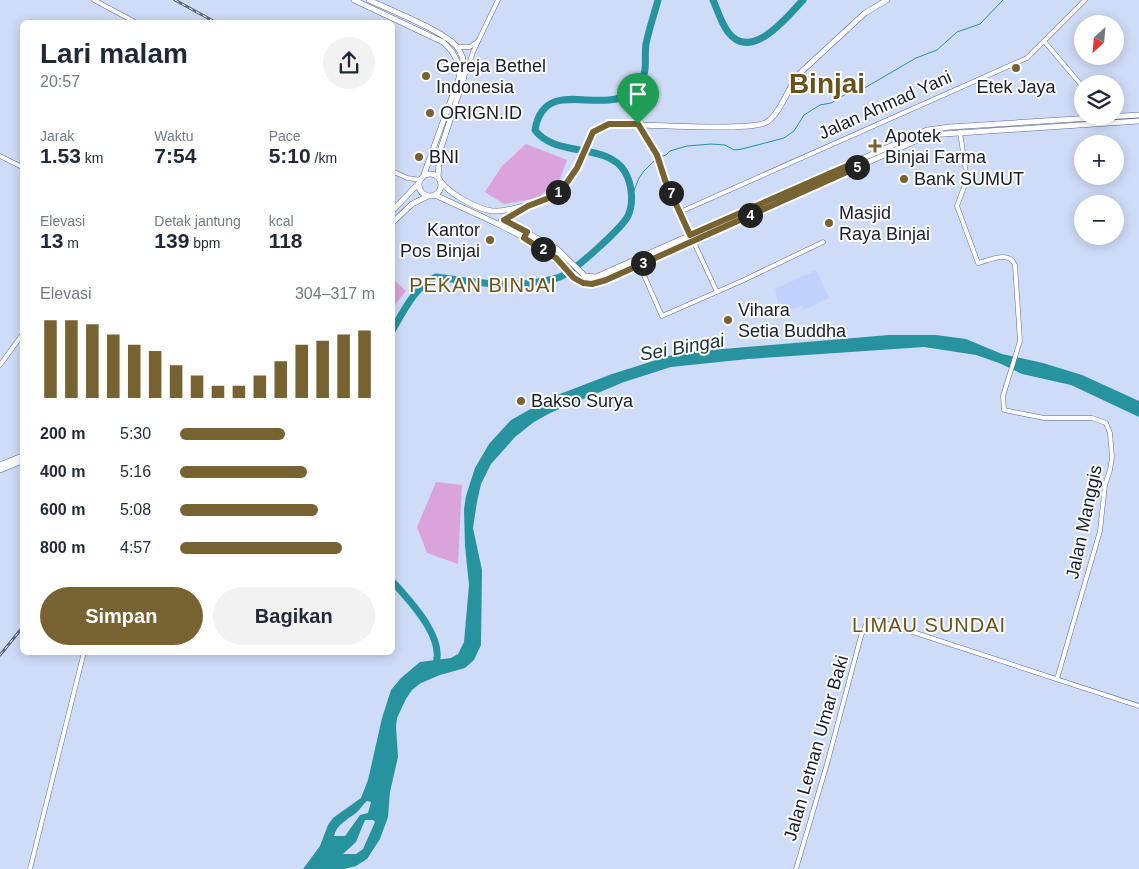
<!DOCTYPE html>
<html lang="id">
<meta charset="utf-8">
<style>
:root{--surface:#fff;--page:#f2f2f3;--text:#1f2937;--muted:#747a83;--accent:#776231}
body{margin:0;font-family:Helvetica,sans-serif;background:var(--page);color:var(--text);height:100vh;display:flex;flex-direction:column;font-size:19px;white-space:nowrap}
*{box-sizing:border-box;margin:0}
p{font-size:16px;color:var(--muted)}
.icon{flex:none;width:28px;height:28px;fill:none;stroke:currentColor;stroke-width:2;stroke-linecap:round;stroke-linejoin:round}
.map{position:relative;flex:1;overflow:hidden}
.drawer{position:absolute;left:20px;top:20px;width:375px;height:635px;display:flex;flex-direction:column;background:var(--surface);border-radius:8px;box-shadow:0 2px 12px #0003}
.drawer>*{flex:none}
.needle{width:32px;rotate:206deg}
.buttons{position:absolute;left:1074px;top:15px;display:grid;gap:10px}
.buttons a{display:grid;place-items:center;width:50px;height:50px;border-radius:50%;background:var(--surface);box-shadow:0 2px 12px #0003;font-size:25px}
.pin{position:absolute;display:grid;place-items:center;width:42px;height:42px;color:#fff;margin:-51px -21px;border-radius:50% 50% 50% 0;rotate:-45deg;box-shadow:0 0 5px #0007}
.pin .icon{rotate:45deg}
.km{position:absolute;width:25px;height:25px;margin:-12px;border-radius:50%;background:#222;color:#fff;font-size:14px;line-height:25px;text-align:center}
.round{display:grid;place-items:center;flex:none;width:52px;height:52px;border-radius:26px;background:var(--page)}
.head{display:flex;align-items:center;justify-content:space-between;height:85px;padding:0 20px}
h1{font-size:28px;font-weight:700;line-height:38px}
.figures{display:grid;grid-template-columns:repeat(3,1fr);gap:8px;height:85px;padding:5px 20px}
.figures div{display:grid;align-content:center}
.figures b{font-size:21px;font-weight:700}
.figures small{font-size:14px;font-weight:400}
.figures p{font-size:14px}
.chart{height:140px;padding:10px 20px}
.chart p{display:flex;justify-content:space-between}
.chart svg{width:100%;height:90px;margin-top:5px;stroke:var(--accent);stroke-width:6}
.primary-button{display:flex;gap:10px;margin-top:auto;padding:10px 20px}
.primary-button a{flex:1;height:58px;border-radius:30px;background:var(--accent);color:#fff;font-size:20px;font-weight:700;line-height:58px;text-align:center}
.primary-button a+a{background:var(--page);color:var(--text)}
ul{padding:0 20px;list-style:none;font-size:16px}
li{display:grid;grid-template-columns:80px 60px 1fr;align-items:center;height:38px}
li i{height:12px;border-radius:6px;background:var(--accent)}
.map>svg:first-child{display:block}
</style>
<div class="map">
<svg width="1139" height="869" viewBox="0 0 1139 869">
<rect width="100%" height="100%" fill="#cfdcf7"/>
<path fill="#c0d2fb" d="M816 270 829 298 804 310 802 305 784 313 778 303 775 289Z"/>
<path fill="#dba3dc" d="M526 144 567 160 560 179 538 198 504 204 485 192 502 166Z
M393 279 406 291 393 307Z
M436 482 462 485 458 564 427 553 417 527Z"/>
<path fill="#27939f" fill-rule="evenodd" d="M889 335H936L966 339 1002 354 1043 363 1082 375 1139 401V417L1071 385 1022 374 999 363 976 355 924 347 748 359 671 367 624 382 550 413 534 422 515 437 491 464 481 484 477 502 473 528 482 570 481 645 474 660 465 668 440 675 421 683 412 690 406 699 397 718 396 726 398 757 390 792 388 817 380 839 367 859 356 866 344 869H303L320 846 328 825 333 818 361 798 368 780 382 718 391 690 401 678 420 662 451 658 458 654 464 642 469 585 465 546 464 509 466 496 475 468 489 444 511 420 552 397 612 374 669 356 688 352ZM367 801 371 802 368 813 360 815 345 836H334C337 824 347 820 356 813 360 810 363 804 367 801ZM365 820H373L375 822 363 849 356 854H343L356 842Z"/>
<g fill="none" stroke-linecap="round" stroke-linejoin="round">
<path stroke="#27939f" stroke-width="1" d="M632 196 639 178 644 171 657 158 666 155 670 151 687 146 711 144 725 145 734 150 742 149 784 138 794 131 804 115 820 105 831 103 851 91 861 90 916 58 937 50 957 32 980 24 1003 0"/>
<path stroke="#27939f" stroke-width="7" d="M713 0C718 11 721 23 728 32 751 63 787 17 803 0
M392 331C403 312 416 285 436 277 470 281 505 288 538 282 546 281 557 279 564 275 577 268 621 229 628 216 634 203 632 184 625 172 608 142 555 158 535 130 545 69 613 126 641 82 648 70 644 57 646 44 649 29 654 15 658 0
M392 581C409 600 447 639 435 666"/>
<defs>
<path id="tertiary" d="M94 0 135 22
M1044 41 1082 86
M458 47H470L478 41
M466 73 473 52 498 0
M638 124 657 155 665 180 717 292
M960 132 967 179 957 206 978 263C990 260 1009 250 1015 265L1020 341 1003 396 1004 410 1044 418H1092L1106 423 1110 433 1112 457 1110 470 1105 485 1100 531 1057 679
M0 156 22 167
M392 171 407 178 421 180
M680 212 1027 58 1085 0
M639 264 662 316 744 280 823 242
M0 365 22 335
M30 869 84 652
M796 869 827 764 861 636 868 620 879 621 1139 706"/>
<path id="primary" d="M354 0 443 42C454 52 460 62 459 78L423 177
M369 0C390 10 444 31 457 47 464 56 465 67 464 77L440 151 438 177
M419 185a11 11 0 1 1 22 0a11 11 0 1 1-22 0Z
M441 182C450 194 477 209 492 211 503 212 514 208 524 206
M435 195C471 212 509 227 542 249 554 257 572 279 583 283 591 285 598 282 606 279L929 135 1139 121
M392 211 419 183
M503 220 557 249 585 276 596 277 927 130 950 127 1139 115
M501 221 528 206 554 196 561 191 567 184 577 168 593 133 609 124C636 124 751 132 767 122 781 113 788 87 799 74L865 13 887 0
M392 223 412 204 428 196
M0 465 22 456
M0 470 22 461"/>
</defs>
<use href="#tertiary" stroke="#5a6b93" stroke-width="5"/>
<use href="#primary" stroke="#5a6b93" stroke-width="6"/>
<use href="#tertiary" stroke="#fff" stroke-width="4"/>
<use href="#primary" stroke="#fff" stroke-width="5"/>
<defs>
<path id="rail" d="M175 0 215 22
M0 655 22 628"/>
</defs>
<use href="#rail" stroke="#5e677b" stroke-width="3"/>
<use href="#rail" stroke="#fdfdfd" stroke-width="1" stroke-dasharray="4" stroke-linecap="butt"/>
</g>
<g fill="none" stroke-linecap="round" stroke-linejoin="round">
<defs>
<path id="route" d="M609 124H638L657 155 665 180 690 235 856 162 858 167 606 280 592 284 583 283 574 278 556 258 524 238 527 232 504 220 528 206 554 196 561 191 577 168 593 132Z"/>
</defs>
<use href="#route" stroke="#fff" stroke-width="10"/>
<use href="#route" stroke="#776231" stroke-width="6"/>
</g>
<g fill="#776231" stroke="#fdfdfd" stroke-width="2">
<circle cx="1016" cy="68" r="5"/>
<circle cx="426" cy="76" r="5"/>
<circle cx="430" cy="113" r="5"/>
<path d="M872.5 138.5h5v5h5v5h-5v5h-5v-5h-5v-5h5z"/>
<circle cx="419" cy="157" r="5"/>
<circle cx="904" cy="179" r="5"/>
<circle cx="829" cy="223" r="5"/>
<circle cx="490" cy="240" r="5"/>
<circle cx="728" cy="320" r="5"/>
<circle cx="521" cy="401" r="5"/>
</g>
<g text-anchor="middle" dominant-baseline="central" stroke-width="4" stroke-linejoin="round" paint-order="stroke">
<g font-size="18" fill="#161d2d" stroke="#fdfdfd" text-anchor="start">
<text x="436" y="66">Gereja Bethel<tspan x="436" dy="21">Indonesia</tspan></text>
<text x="1016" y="87" text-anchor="middle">Etek Jaya</text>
<text x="440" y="113">ORIGN.ID</text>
<text x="885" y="136">Apotek<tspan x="885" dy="21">Binjai Farma</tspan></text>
<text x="429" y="157">BNI</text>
<text x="914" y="179">Bank SUMUT</text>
<text x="839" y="213">Masjid<tspan x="839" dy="21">Raya Binjai</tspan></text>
<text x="480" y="230" text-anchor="end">Kantor<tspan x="480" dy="21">Pos Binjai</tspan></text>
<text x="738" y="310">Vihara<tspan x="738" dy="21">Setia Buddha</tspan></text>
<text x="531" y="401">Bakso Surya</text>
</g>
<g font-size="18" fill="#161d2d" stroke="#fdfdfd">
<text transform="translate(885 105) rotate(-24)">Jalan Ahmad Yani</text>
<text transform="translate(1084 522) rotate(-78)">Jalan Manggis</text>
<text transform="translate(816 748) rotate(-74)">Jalan Letnan Umar Baki</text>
</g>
<g font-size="19" font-style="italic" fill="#1b3235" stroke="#fdfdfd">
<text transform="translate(682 347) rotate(-10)">Sei Bingai</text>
</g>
<g font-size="20" letter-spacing="1" fill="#6a5319" stroke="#fdfdfd">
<text x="483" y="285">PEKAN BINJAI</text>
<text x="929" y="625">LIMAU SUNDAI</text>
</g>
<g font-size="28" font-weight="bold" fill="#6a5319" stroke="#fdfdfd">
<text x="827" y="83">Binjai</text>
</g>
</g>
</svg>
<div class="buttons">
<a><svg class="needle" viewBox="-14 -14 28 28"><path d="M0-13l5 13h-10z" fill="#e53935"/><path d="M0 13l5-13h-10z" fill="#747a83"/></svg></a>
<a><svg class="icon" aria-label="layers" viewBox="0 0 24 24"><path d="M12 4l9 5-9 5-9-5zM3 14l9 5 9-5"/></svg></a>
<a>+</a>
<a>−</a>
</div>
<div class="pin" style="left:638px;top:124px;background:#1e9e55"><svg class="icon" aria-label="arrive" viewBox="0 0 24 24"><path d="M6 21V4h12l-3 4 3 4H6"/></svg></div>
<b class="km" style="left:558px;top:192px">1</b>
<b class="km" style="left:543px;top:249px">2</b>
<b class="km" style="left:643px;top:263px">3</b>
<b class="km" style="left:750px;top:215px">4</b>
<b class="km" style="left:857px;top:167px">5</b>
<b class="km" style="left:671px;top:193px">7</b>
<section class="drawer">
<div class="head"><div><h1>Lari malam</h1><p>20:57</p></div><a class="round"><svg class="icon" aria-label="share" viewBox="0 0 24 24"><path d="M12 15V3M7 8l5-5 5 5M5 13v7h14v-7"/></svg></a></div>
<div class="figures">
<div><p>Jarak</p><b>1.53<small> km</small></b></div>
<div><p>Waktu</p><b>7:54</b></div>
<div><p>Pace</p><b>5:10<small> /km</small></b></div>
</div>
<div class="figures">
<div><p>Elevasi</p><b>13<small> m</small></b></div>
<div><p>Detak jantung</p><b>139<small> bpm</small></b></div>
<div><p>kcal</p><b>118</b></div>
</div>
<div class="chart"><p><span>Elevasi</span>304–317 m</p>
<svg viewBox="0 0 160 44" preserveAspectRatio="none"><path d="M5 44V6M15 44V6M25 44V8M35 44V13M45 44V18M55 44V21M65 44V28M75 44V33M85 44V38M95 44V38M105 44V33M115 44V26M125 44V18M135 44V16M145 44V13M155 44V11"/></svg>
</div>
<ul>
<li><b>200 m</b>5:30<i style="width:54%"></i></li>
<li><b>400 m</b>5:16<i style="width:65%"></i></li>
<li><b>600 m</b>5:08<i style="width:71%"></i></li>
<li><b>800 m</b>4:57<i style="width:83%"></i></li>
</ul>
<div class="primary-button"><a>Simpan</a><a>Bagikan</a></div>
</section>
</div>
